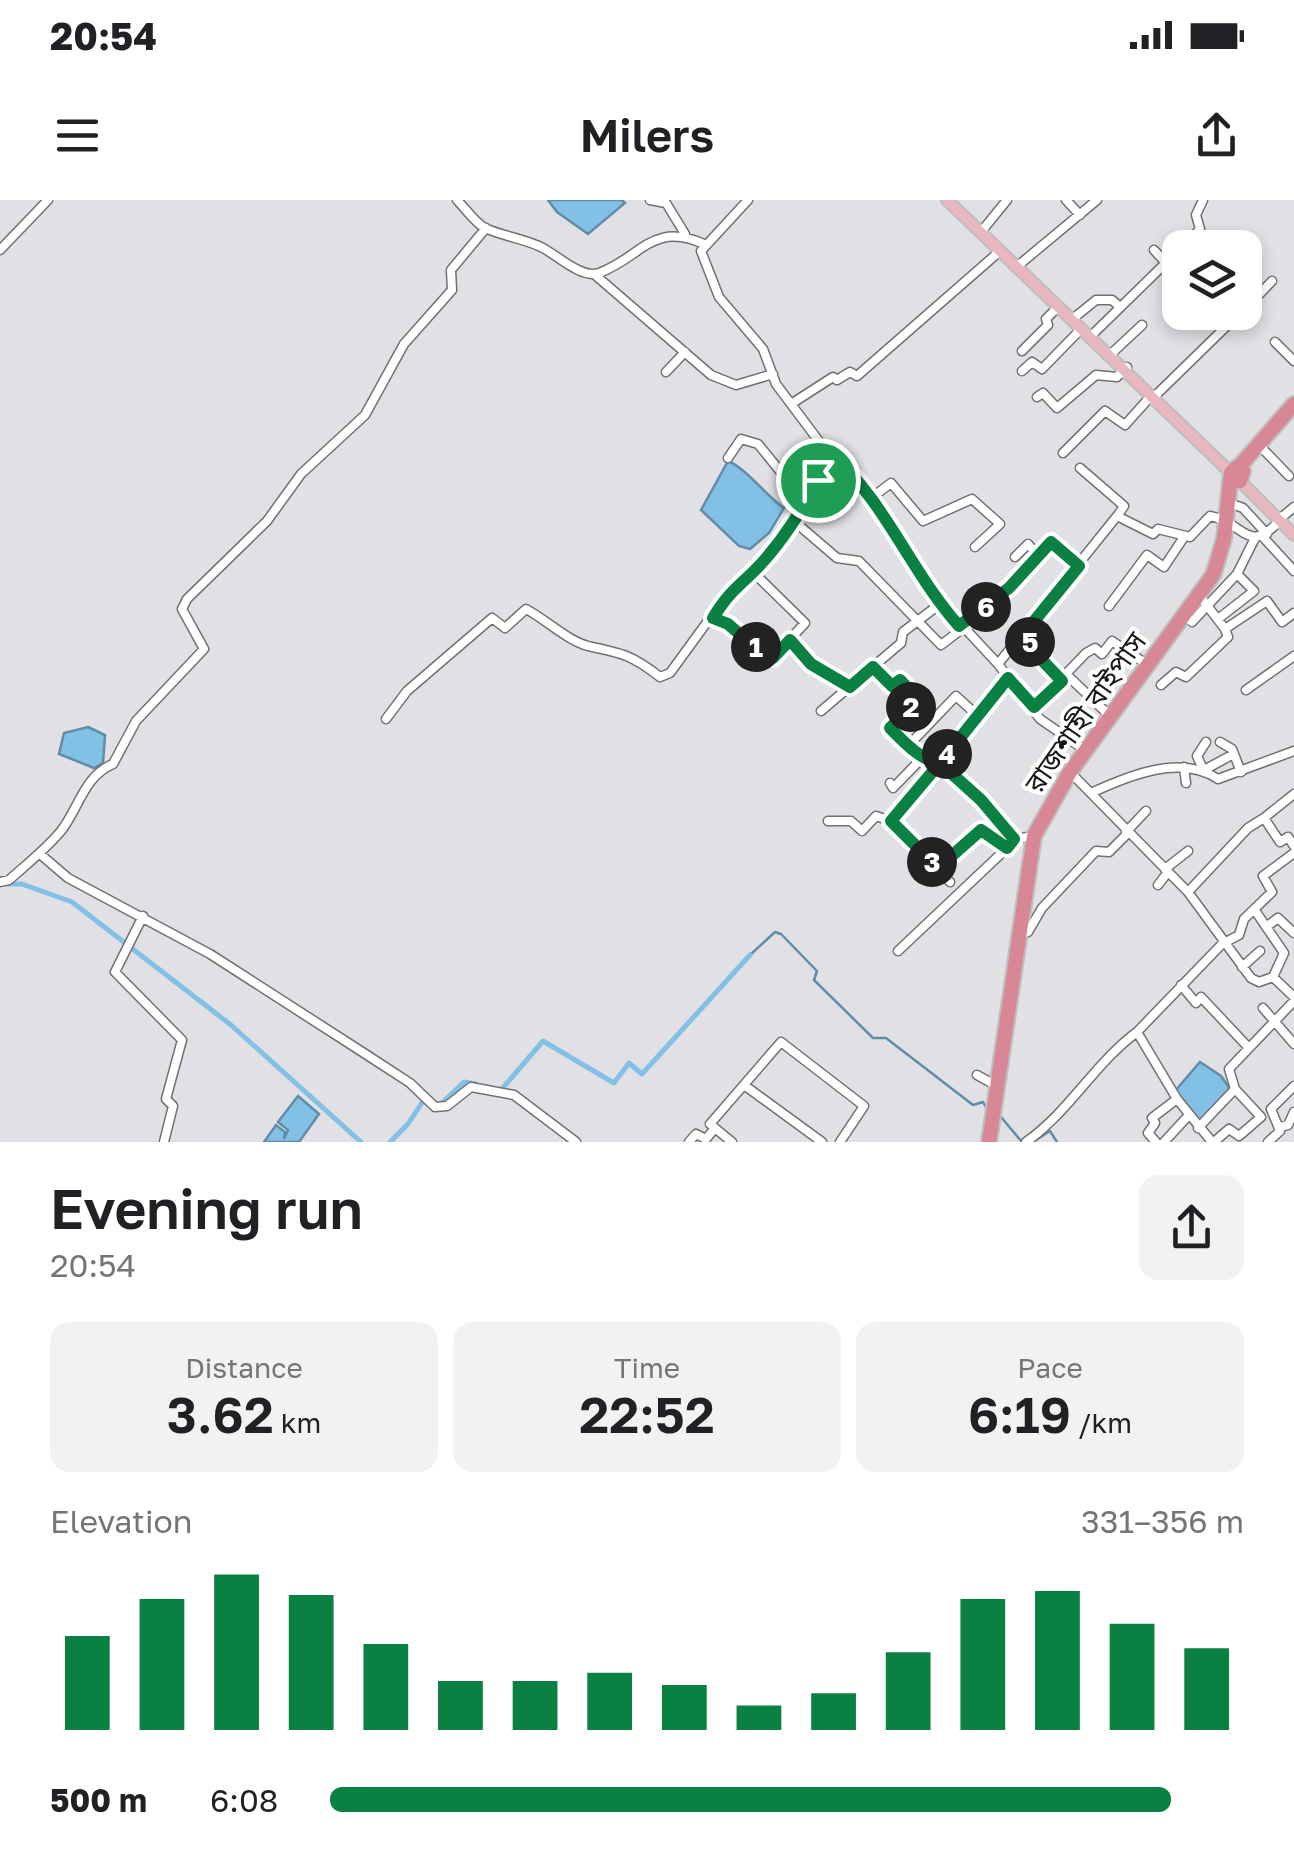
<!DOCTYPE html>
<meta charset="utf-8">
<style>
:root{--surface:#fff;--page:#f2f2f2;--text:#202124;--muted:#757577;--accent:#0b8043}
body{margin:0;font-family:"Golos Text","Noto Sans Bengali",sans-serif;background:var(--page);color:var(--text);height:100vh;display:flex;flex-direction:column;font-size:38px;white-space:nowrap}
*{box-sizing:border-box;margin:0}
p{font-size:32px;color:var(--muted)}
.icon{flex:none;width:55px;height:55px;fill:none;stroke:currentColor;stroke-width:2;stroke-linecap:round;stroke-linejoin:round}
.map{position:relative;height:942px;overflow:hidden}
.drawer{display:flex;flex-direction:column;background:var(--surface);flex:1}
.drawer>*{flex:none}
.controls{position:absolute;left:1162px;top:30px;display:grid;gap:20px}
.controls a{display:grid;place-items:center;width:100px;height:100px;border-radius:20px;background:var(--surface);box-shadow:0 5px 15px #0003;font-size:50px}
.pin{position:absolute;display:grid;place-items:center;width:85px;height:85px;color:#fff;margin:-42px;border:5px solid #fff;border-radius:50%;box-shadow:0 2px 10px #0007}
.km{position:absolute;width:50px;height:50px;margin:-25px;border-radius:50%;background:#222;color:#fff;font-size:28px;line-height:50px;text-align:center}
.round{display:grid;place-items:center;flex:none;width:105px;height:105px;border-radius:20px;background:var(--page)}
.overview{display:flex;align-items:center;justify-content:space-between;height:170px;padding:0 50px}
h1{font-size:55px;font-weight:600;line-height:75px}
.metrics{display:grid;grid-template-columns:repeat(3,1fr);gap:15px;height:170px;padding:10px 50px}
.metrics div{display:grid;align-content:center;border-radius:20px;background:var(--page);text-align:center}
.metrics b{font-size:50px;font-weight:600}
.metrics small{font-size:28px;font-weight:400}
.metrics p{font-size:28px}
.chart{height:280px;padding:20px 50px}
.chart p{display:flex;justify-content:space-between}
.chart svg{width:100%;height:180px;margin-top:10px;stroke:var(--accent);stroke-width:6}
ul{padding:0 50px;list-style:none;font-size:32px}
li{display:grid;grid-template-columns:160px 120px 1fr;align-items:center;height:75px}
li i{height:25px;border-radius:12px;background:var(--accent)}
.status{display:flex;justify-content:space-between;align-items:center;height:70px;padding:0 50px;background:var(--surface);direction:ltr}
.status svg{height:28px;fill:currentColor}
header{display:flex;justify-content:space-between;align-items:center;height:130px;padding:0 50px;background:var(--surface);font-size:45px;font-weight:600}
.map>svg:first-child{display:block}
</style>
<div class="status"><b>20:54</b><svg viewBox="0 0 49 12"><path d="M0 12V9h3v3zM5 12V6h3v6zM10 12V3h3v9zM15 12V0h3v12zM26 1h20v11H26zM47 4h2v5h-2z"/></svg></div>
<header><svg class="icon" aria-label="menu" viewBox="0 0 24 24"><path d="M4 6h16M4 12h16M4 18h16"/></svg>Milers<svg class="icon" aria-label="share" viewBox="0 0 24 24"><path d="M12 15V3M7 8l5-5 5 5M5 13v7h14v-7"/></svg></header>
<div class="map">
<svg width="1294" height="942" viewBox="0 0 1294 942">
<rect width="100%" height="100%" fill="#e1e1e5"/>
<path fill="#82c0e5" stroke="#628da8" stroke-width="2.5" d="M548 0H622L625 3 588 34 557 12Z
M728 261C747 269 766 296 784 308L769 333 750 349 739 346 701 310Z
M88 527 105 535 103 563 94 568 59 554 64 533Z
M1200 862 1221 876 1230 889 1199 923 1175 891Z
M298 896 319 914 299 942H264L276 925 285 932 284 939 288 930 278 922Z"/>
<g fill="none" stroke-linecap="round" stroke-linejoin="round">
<path stroke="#628da8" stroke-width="2.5" d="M750 755 775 732 781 734 817 771 814 780 873 838H886L973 905 983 902 988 911
M1001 917 1022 942
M1033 942 1050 931 1057 942"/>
<path stroke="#82c0e5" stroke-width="5" d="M5 684H22L72 702 231 825 361 942
M501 890 543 841 614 883 629 863 642 874 750 755
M441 904 464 882 476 884
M408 924 425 898
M390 942 408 924"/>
<defs>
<path id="minor" d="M457 0C465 8 475 23 485 28 502 36 526 39 543 48 558 56 582 79 599 73 642 57 652 21 704 44
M650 0 666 3 685 34
M748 0 701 51 719 97 763 149 776 184 821 244 874 296 918 378 998 464 1040 519 1085 550
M1066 0 1080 15
M981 32 1007 0
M1182 48 1200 29 1196 15 1203 0
M0 50 48 0
M1154 50 1166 63
M1020 64 1097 0
M594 74 711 175 736 185 773 174
M1245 109 1272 81
M1075 117 1096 100H1112L1120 107
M1093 134 1180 49
M1275 142 1294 161
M1022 151 1048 125 1046 119 1058 107
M1112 153 1142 125
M1022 171 1032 162 1042 169 1081 129
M666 172 685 152
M1156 195 1241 112
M1037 197 1043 193 1057 208 1096 175 1117 177 1127 167
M791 204 833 177 837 180 850 172 857 176 1000 51
M1259 245 1289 276
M1063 253 1105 211 1125 225 1151 196
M728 258 741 239 758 244 784 276 795 267 818 280
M1080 268 1124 306 1118 315
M874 296 891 283 923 321 972 299 1000 324 975 347
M1229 303 1243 308 1267 334
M1282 317 1294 307
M795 322 837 358 859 361 941 445 962 429
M1263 337 1294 371
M1015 357 1028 344 1038 356
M1199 395 1225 429 1267 401 1282 422 1294 413
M1109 406 1147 355 1164 367 1184 337
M1185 414 1192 422 1237 374 1255 338
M713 417 773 458 805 423 753 372
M1218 419 1254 391 1237 374
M959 426 1009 388 1051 343 1079 366
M1022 436 1043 452 1040 458 1062 481
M790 440 811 464 849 487
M998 464 1117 316 1153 334 1158 329 1190 337 1210 316C1244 322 1248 356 1279 321
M873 467 892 486 900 480 919 500 890 528 908 546 956 496 979 517
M1067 475 1110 516
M1161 485 1176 472 1186 477 1228 437 1225 429
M1246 490 1294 456
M1034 507 1086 453 1095 448 1102 454 1112 441 1148 465
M821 511 901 443 903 432 940 404
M386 519 407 491 492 418 505 428 526 409C545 419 568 441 588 446 622 453 632 455 660 477L670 473 729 392 760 365 795 322 829 252
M1220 542 1232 549 1241 572
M910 544 962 581 1014 639 1034 636
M1184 567 1186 583
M1202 567 1197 556 1206 542
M1206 569 1228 557
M1070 572 1188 692 1251 778 1259 782 1273 777 1294 797
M890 583 893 588 924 556
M1091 593C1130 575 1181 554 1218 579L1294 551
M1294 594 1264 618 1280 642 1288 637 1294 646
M828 621H851L862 631 876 616 891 621
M1126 632 1146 611
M40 654 68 678 210 754 367 855 410 883 435 907 447 906 471 887 514 895 576 942
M938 669 981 630 1004 649 1008 647
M1165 669 1188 651
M0 682 9 680C27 664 46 649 61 631 79 608 84 576 113 564L136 521 204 449 182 409 187 399 267 321 301 274 365 215 404 144 452 90 451 70 486 28
M950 682 891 621 1008 478
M1158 685 1168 672
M1188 692 1248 628 1264 618
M1254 709 1284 753 1273 777
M143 716 115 772 182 840 166 899 173 906 164 942
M1266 727 1278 718 1294 733
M1018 735 1028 732 1042 708 1096 651 1109 652 1127 634
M898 751 1007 648
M1242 767 1260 751
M1181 785 1196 803 1201 797 1248 847
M1263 808 1294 844
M977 875 997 886
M744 885 822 942
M1280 927 1288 925 1294 912
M1198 928 1235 889 1229 869 1294 801
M689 942 696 934 706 939 715 928
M732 942 710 924 781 842 864 906 840 942
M1026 942C1070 911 1094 864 1137 832
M1156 942 1148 933 1155 923 1152 918 1177 899
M1164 942 1189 915
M1212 942 1177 899 1137 832 1222 744 1239 735 1244 719 1272 692 1263 676 1294 653
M1214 942 1229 929 1239 936 1261 917 1235 889
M1268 942 1280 931 1271 909 1294 886"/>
<path id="major" d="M947 0 1231 273
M1240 281 1294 335"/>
<path id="highway" d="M1238 268 1294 204
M989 942 1034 636 1070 572 1213 375 1224 339 1231 273 1236 268 1243 271 1240 281 1231 278"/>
</defs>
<use href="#minor" stroke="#717175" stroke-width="11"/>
<use href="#major" stroke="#bebebe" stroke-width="14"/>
<use href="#highway" stroke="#bebebe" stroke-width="18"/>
<use href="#minor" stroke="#fff" stroke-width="8"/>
<use href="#major" stroke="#e8b7bf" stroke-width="10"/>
<use href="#highway" stroke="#d88794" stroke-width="14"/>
</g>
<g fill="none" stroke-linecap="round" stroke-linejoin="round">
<defs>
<path id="route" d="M818 280C801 311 784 339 760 365 740 386 730 390 713 418L728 424 767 458H773L790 440 811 464 850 487 873 467 892 486 900 480 919 500 890 528C903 541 921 561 940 563L891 621 938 668 981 630 1007 648 1014 639 981 600 940 563 1008 478 1034 507 1062 481 1040 458 1043 452 1022 436 1079 366 1051 342 1009 388 959 426C910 371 885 300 829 252L818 280"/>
</defs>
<use href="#route" stroke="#fff" stroke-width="20"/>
<use href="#route" stroke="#0b8043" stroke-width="12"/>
</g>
<g text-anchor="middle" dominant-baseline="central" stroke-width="8" stroke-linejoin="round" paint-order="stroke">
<g font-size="28" fill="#171718" stroke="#fff">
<text transform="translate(1085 512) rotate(-55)">রাজশাহী বাইপাস</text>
</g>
</g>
</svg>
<div class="controls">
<a><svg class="icon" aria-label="layers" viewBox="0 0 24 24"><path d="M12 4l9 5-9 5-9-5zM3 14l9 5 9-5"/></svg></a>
</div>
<div class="pin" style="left:818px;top:280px;background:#1e9e55"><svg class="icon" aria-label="arrive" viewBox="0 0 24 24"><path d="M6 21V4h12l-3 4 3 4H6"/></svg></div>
<b class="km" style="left:756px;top:447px">1</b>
<b class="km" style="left:911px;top:507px">2</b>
<b class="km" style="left:932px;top:662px">3</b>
<b class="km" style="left:947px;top:554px">4</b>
<b class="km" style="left:1030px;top:442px">5</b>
<b class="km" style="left:986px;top:407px">6</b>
</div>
<section class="drawer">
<div class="overview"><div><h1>Evening run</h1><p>20:54</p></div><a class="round"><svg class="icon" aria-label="share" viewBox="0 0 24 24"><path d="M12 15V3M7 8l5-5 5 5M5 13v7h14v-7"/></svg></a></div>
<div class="metrics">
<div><p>Distance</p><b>3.62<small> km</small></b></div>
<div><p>Time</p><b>22:52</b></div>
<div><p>Pace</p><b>6:19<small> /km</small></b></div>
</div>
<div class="chart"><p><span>Elevation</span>331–356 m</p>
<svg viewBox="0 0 160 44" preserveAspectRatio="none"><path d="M5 44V21M15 44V12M25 44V6M35 44V11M45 44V23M55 44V32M65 44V32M75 44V30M85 44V33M95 44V38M105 44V35M115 44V25M125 44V12M135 44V10M145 44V18M155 44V24"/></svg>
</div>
<ul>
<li><b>500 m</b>6:08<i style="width:92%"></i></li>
</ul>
</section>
